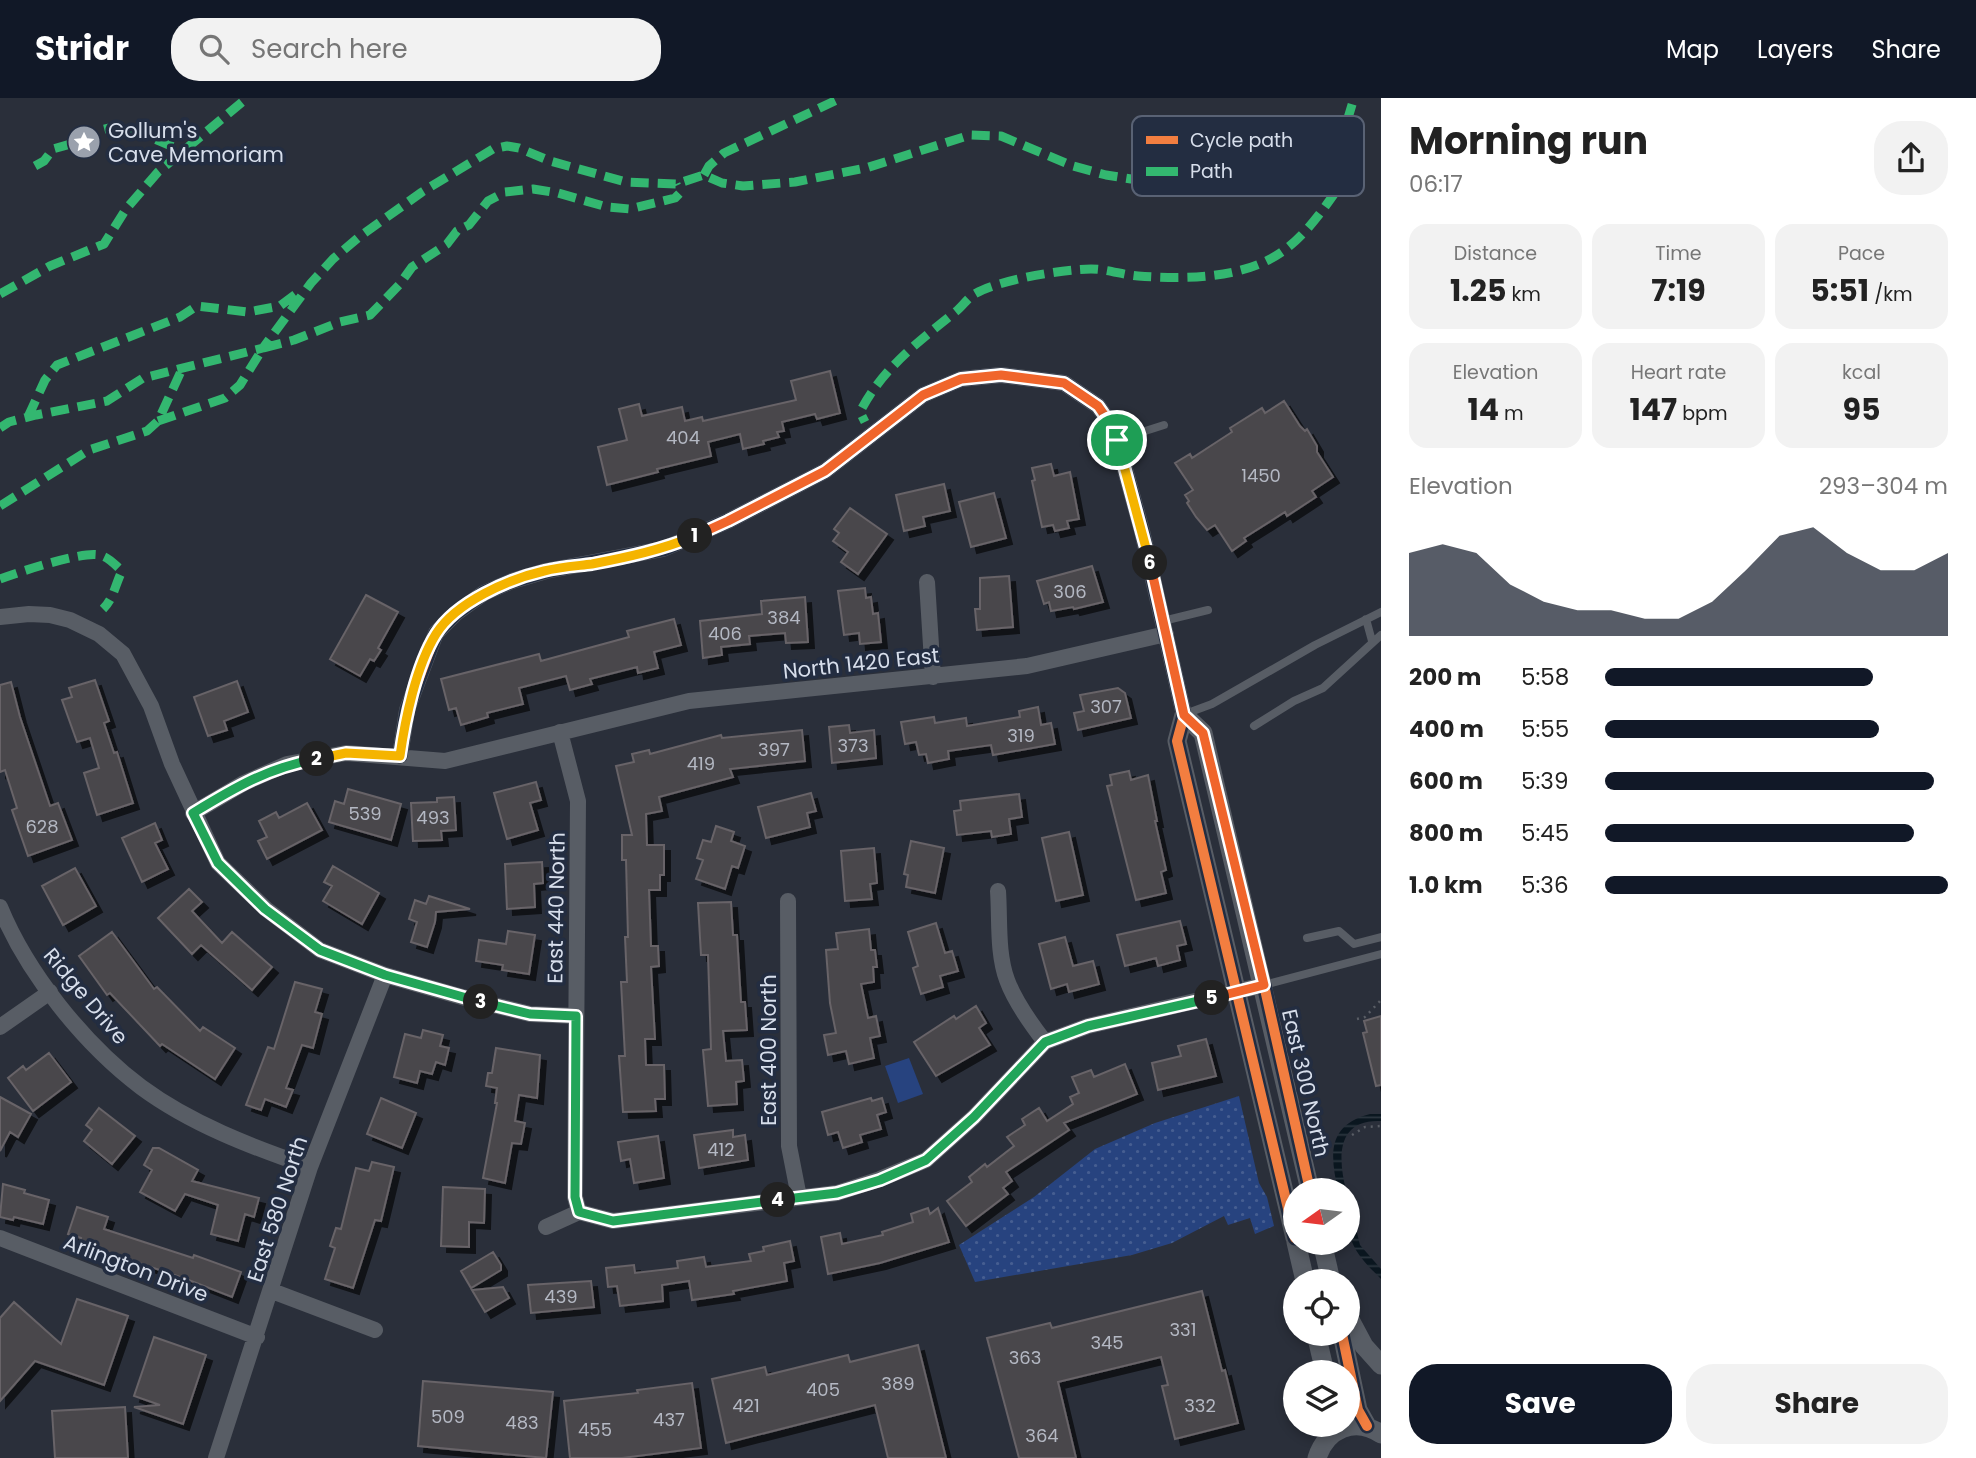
<!DOCTYPE html>
<meta charset="utf-8">
<style>
:root{--surface:#fff;--page:#f2f2f2;--text:#222;--muted:#767676;--accent:#111827}
body{margin:0;font-family:Poppins,sans-serif;background:var(--page);color:var(--text);height:100vh;display:flex;flex-direction:column;font-size:26px;white-space:nowrap}
*{box-sizing:border-box;margin:0}
p{font-size:23px;color:var(--muted)}
.icon{flex:none;width:38px;height:38px;fill:none;stroke:currentColor;stroke-width:2;stroke-linecap:round;stroke-linejoin:round}
.map{position:relative;flex:1;overflow:hidden}
.panel{display:flex;flex-direction:column;background:var(--surface);width:595px}
.panel>*{flex:none}
.needle{width:46px;rotate:256deg}
.buttons{position:absolute;left:1283px;top:1080px;display:grid;gap:14px}
.buttons a{display:grid;place-items:center;width:77px;height:77px;border-radius:50%;background:var(--surface);box-shadow:0 4px 10px #0003;font-size:35px}
.pin{position:absolute;display:grid;place-items:center;width:60px;height:60px;color:#fff;margin:-30px;border:4px solid #fff;border-radius:50%;box-shadow:0 2px 7px #0007}
.km{position:absolute;width:35px;height:35px;margin:-18px;border-radius:50%;background:#222;color:#fff;font-size:19px;line-height:35px;text-align:center}
.round{display:grid;place-items:center;flex:none;width:74px;height:74px;border-radius:28px;background:var(--page)}
.overview{display:flex;align-items:center;justify-content:space-between;height:119px;padding:0 28px}
h1{font-size:38px;font-weight:700;line-height:52px}
.figures{display:grid;grid-template-columns:repeat(3,1fr);gap:10px;height:119px;padding:7px 28px}
.figures div{display:grid;align-content:center;border-radius:18px;background:var(--page);text-align:center}
.figures b{font-size:30px;font-weight:700}
.figures small{font-size:19px;font-weight:400}
.figures p{font-size:19px}
.chart{height:196px;padding:14px 28px}
.chart p{display:flex;justify-content:space-between}
.chart svg{width:100%;height:126px;margin-top:7px;fill:var(--accent);opacity:.7}
.button{display:flex;gap:14px;margin-top:auto;padding:14px 28px}
.button a{flex:1;height:80px;border-radius:28px;background:var(--accent);color:#fff;font-size:28px;font-weight:700;line-height:80px;text-align:center}
.button a+a{background:var(--page);color:var(--text)}
ul{padding:0 28px;list-style:none;font-size:23px}
li{display:grid;grid-template-columns:112px 84px 1fr;align-items:center;height:52px}
li i{height:18px;border-radius:9px;background:var(--accent)}
header{display:flex;align-items:center;gap:42px;box-sizing:border-box;height:98px;padding:0 35px;background:var(--accent);color:#fff}
header strong{font-size:33px}
nav{display:flex;gap:38px;margin-inline-start:auto;font-size:24px}
.search{width:490px;height:63px;background:var(--page);display:flex;align-items:center;gap:18px;box-sizing:border-box;padding:0 24px;border-radius:28px;color:var(--muted);font-size:26px}
main{display:flex;flex:1;min-height:0}
.map>svg:first-child{display:block}
</style>
<header>
<strong>Stridr</strong>
<div class="search"><svg class="icon" aria-label="search" viewBox="0 0 24 24"><circle cx="10" cy="10" r="6"/><path d="M15 15l6 6"/></svg>Search here</div>
<nav><a>Map</a><a>Layers</a><a>Share</a></nav>
</header>
<main>
<div class="map">
<svg width="1381" height="1360" viewBox="0 0 1381 1360">
<defs>
<pattern id="grass-dots" width="8" height="8" patternUnits="userSpaceOnUse" patternTransform="scale(1.75)"><rect width="8" height="8" fill="#27437f"/><path d="M2 2h.1M6 6h.1" fill="none" stroke="#465e91" stroke-width="1.8" stroke-linecap="round"/></pattern>
<pattern id="water-rules" width="6" height="5" patternUnits="userSpaceOnUse" patternTransform="scale(1.75)"><rect width="6" height="5" fill="#0a161f"/><path d="M0 2.5h6" fill="none" stroke="#2d3740"/></pattern>
<filter id="shadow"><feDropShadow dx="6" dy="6" stdDeviation="0" flood-color="#0009"/></filter>
</defs>
<rect width="100%" height="100%" fill="#2a2f3a"/>
<path fill="url(#grass-dots)" d="M1239 998 1259 1085 1267 1099 1274 1128 1255 1136 1250 1120 1228 1127 1224 1118 1172 1145 1132 1157 975 1184 959 1147 1034 1099 1095 1051 1155 1025Z"/>
<path fill="#27437f" d="M909 960 923 996 898 1005 885 968Z"/>
<path fill="url(#water-rules)" d="M1370 1016H1381V1023C1336 1021 1338 1060 1346 1092H1338C1330 1057 1327 1027 1370 1016Z
M1348 1098 1360 1147 1381 1171V1181C1349 1149 1347 1142 1348 1098Z"/>
<path fill="#4a474b" stroke="#676367" stroke-width="2" filter="url(#shadow)" d="M830 273 840 315 817 321 815 316 782 324 784 333 777 334 779 339 763 343 764 346 743 351 740 336 708 344 711 358 657 371 658 374 607 387 598 349 627 342 619 311 639 306 642 318 682 309 685 323 702 319 703 323 796 302 791 283Z
M1284 303 1300 328 1305 333 1307 331 1317 348V354L1333 379 1312 393 1316 399 1287 418 1285 414 1244 440 1246 443 1232 453 1215 427 1207 432 1196 419 1187 405 1189 403 1185 397 1193 392 1175 365 1190 356 1192 360 1232 334 1230 330 1262 310 1265 315Z
M1051 366 1054 378 1070 374 1079 421 1067 423 1069 430 1055 433 1053 427 1042 429 1032 383 1035 382 1032 370Z
M944 386 950 413 923 419 925 428 904 433 896 397Z
M994 395 1006 440 971 449 959 404Z
M850 410 887 436 858 476 841 464 848 454 833 443 839 435 834 431Z
M1092 468 1103 504 1074 511 1073 509 1051 513 1049 504 1044 506 1037 483Z
M1009 478 1013 529 977 532 975 511H980V480Z
M865 490 866 500 871 499 873 516 878 515 881 544 860 546 859 535 844 537 838 493Z
M366 497 398 514 378 550 381 552 374 563 370 561 360 578 330 561Z
M805 499 808 544 786 545 785 535 749 538 750 546 721 549 722 557 703 560 700 523 762 516 761 503Z
M674 521 681 547 654 554 658 570 638 575 637 569 590 581 592 586 570 592 566 578 519 590 523 606 487 615 488 619 461 627 456 610 449 612 441 581 539 556 541 563 629 539 627 533Z
M95 582 109 623 104 625 114 655 117 654 133 705 97 717 84 675 99 670 90 640 77 644 62 602 72 599 69 590Z
M237 583 248 614 224 623 227 632 208 638 194 599Z
M11 584 20 619 50 708 58 705 72 742 28 758 12 712 17 710 5 672 0 674V587Z
M1118 590 1125 595 1131 620 1078 632 1074 615 1084 613 1080 597Z
M1038 609 1041 627 1051 625 1055 646 993 657 991 647 948 653 949 661 928 665 926 656 919 657 916 644 905 646 901 624 934 619 935 625 966 620 967 628 1020 619 1019 613Z
M849 627 850 635 874 632 876 660 832 665 829 629Z
M802 632 805 663 730 671 733 679 659 699 662 713 646 716 647 747H664V777H660V792H649L651 848H658L659 868 651 869 655 941H645L646 967H664L665 1001H655L656 1013 623 1014 619 958H625L621 884H627L625 839H628L626 762H622V737H632L616 668 634 664 632 656 649 652 650 656 721 637 722 640Z
M1129 673 1131 682 1148 677 1157 723H1155L1166 772 1161 774 1166 795 1136 802 1107 688 1112 687 1110 677Z
M536 684 541 702 530 705 538 732 507 741 494 695Z
M348 691 401 706 391 742 329 724 335 703 344 706Z
M811 695 816 713 807 715 810 729 766 740 758 709Z
M1019 696 1022 719 1009 721 1011 736 992 739 991 733 957 737 954 713 961 712 960 703Z
M454 699 456 732 441 733 442 742 413 743 411 705 437 704V700Z
M307 705 322 732 267 761 258 743 267 739 259 723 276 714 279 720Z
M155 725 162 742 155 745 168 771 142 784 122 740Z
M716 728 734 734 731 743 745 748 738 770 732 768 725 791 696 781 703 762 697 760 703 742 711 744Z
M1069 734 1083 797 1056 803 1042 740Z
M911 743 944 750 935 795 906 789 908 777 904 776Z
M874 750 877 785 870 786 872 801 845 803 841 753Z
M542 764 543 785 534 786 535 809 507 811 505 766Z
M333 768 379 795 362 826 323 803 332 788 324 784Z
M75 770 96 808 63 827 42 788Z
M189 791 202 804 192 813 222 845 232 834 272 869 252 892 201 847 192 856 158 820Z
M429 798 470 811 436 814 435 824 427 849 411 844 417 824 409 821 415 802 426 806Z
M731 804 733 837H737L741 904H745L747 932 723 933 726 963 742 962 744 983 736 984 737 1006 708 1008 703 952 711 951 708 857H701L698 805Z
M1180 823 1186 846 1177 848 1180 862 1158 868 1156 860 1125 868 1117 837Z
M936 825 945 855 952 853 958 873 940 878 943 889 921 896 913 870 918 868 908 834Z
M869 831 871 852H875L877 869H873L874 884 861 886 868 920 876 918 880 938 870 940 874 960 849 966 846 953 828 957 824 937 836 935 830 905 826 852 838 851 836 835Z
M508 833 535 837 529 876 502 872 503 867 476 863 479 842 506 846Z
M112 834 154 891 157 889 200 933 203 929 235 950 215 981 162 946 160 948 110 895 107 897 79 858Z
M1065 839 1073 868 1093 863 1099 886 1069 894 1067 886 1051 891 1039 846Z
M295 884 322 891 315 914 322 916 313 950 302 947 286 990 293 992 286 1009 265 1001 261 1012 246 1007 268 949 274 951Z
M976 908 986 925 979 930 990 947 936 978 914 944 954 918 956 921Z
M1381 918V987L1376 988 1363 935 1367 934 1364 923Z
M423 932 443 937 440 948 449 950 445 967 436 964 432 976 420 973 417 985 394 979 405 936 421 940Z
M1206 941 1216 978 1158 992 1152 965 1181 958 1178 948Z
M496 950 540 957 537 1000 519 997 515 1023 525 1025 521 1046 512 1045 505 1085 483 1080 497 1005H495L497 990 486 988 488 975H492Z
M49 955 71 984 33 1013 8 980 23 968 26 972Z
M1125 966 1137 996 1064 1025 1069 1032 1006 1074 1012 1083 1003 1090 1008 1096 966 1128 947 1103 972 1084 969 1079 985 1066 987 1069 1014 1048 1007 1039 1025 1027 1022 1021 1039 1010 1047 1023 1073 1006 1070 999 1079 995 1072 979 1091 972 1094 979Z
M0 999 31 1016 18 1039 10 1034 0 1053Z
M381 1000 416 1015 402 1050 367 1036Z
M871 1000 872 1003 882 1000 886 1014 877 1017 881 1031 860 1037 862 1044 843 1050 838 1034 828 1037 822 1014Z
M99 1010 135 1038 112 1066 84 1043 92 1032 86 1027Z
M733 1032V1039L745 1037 748 1062 699 1070 694 1037Z
M658 1038 664 1080 634 1085 630 1061 621 1063 618 1044Z
M153 1050H159L198 1072 192 1083 259 1100 254 1119 245 1116 238 1143 211 1136 218 1107 185 1096 175 1113 140 1094 152 1072 144 1067Z
M372 1064 394 1069 381 1123 375 1122 353 1190 325 1181 335 1150 330 1148 336 1130 341 1131 356 1070 369 1073Z
M3 1086 25 1092 24 1095 49 1102 43 1126 14 1119 13 1122 0 1119Z
M443 1089 485 1091 484 1125 469 1124V1149L441 1148Z
M77 1109 108 1119 104 1131 193 1160 194 1157 241 1174 232 1199 186 1181 98 1151 97 1153 79 1148 81 1140 68 1136Z
M928 1110 930 1116 938 1110 949 1144 880 1165 828 1176 821 1139 840 1135 842 1146 883 1137 882 1134 913 1124 911 1116Z
M790 1143 794 1163 784 1165 787 1183 733 1193 734 1196 692 1202 689 1183 662 1187 663 1203 620 1208 617 1188 608 1189 606 1170 634 1167 635 1175 678 1170 677 1163 704 1159 706 1169 751 1163 749 1156 764 1153 763 1149Z
M493 1154 501 1167V1172L471 1190 461 1173Z
M591 1183 594 1209 531 1215 528 1187Z
M503 1189 509 1200 485 1214 472 1192Z
M1202 1193 1222 1273 1225 1272 1238 1325 1175 1341 1162 1288 1168 1287 1161 1259 1058 1284 1076 1360H1019L987 1240 1050 1225 1052 1230Z
M77 1201 128 1218 104 1287 35 1263 0 1303V1220L14 1204 61 1246Z
M154 1239 206 1257 183 1326 134 1309 160 1307 134 1298Z
M918 1247 946 1360H888L875 1307 726 1345 712 1281 765 1269 767 1277 848 1257 850 1264Z
M423 1283 553 1294 546 1360 418 1348Z
M692 1285 701 1350 622 1360H570L564 1303 638 1295 637 1292Z
M125 1309 128 1360H55L52 1313Z"/>
<g fill="none" stroke-linecap="round" stroke-linejoin="round">
<path stroke="#595d65" stroke-width="2.5" stroke-dasharray="2 5" stroke-linecap="butt" d="M1357 921 1365 919 1381 902
M1352 1037 1365 1029 1381 1028"/>
<path stroke="#585d65" stroke-width="8" d="M1117 342 1164 327
M1366 521 1372 543
M1163 523 1208 512
M1185 616 1212 606 1315 547 1381 514
M1254 628 1294 603 1323 590 1381 537
M1307 840 1339 833 1354 846 1381 839
M1264 887 1381 856"/>
<path stroke="#585d65" stroke-width="16" d="M927 484 933 579
M0 519 29 516 50 517 70 522 99 536 123 556 151 608 172 666 218 765 266 811 320 852 385 877 469 901 530 916 576 918
M560 634 578 703 575 1099 579 1114
M400 658 407 612 436 535 456 515 484 495 512 483 546 473 663 451 728 423 825 373 923 297 961 281 1001 277 1064 285 1098 308 1114 331 1142 433 1184 617
M193 715 244 685 287 666 346 655 445 663 689 603 1027 568 1166 536
M998 793C1000 822 997 855 1007 882 1015 904 1031 926 1045 944
M788 803 789 1048 799 1099
M0 809C27 875 84 946 141 989 191 1026 252 1049 310 1069
M0 929 50 894
M546 1129 579 1114 613 1123 837 1095 880 1081 926 1062 974 1019 1045 944 1088 928 1264 887
M0 1140 257 1239
M272 1193 375 1232
M216 1360 310 1069 385 877"/>
<path stroke="#585d65" stroke-width="19" d="M1295 1140 1177 643 1184 617 1203 635 1310 1092
M1296 1144 1305 1183
M1322 1144 1331 1183
M1348 1218 1364 1248 1381 1267
M1316 1236 1325 1274
M1342 1236 1358 1312 1367 1328
M1317 1360C1326 1331 1355 1318 1381 1336"/>
<path stroke="#33b770" stroke-width="9" stroke-dasharray="18 9" stroke-linecap="butt" d="M1329 44 1348 20 1354 0
M35 68 44 63 53 51 85 42 97 33 113 29 145 37 183 53
M704 77 709 68 724 55 841 0
M0 196 50 168 104 146 126 111 158 74 247 0
M28 319 45 282 57 267 180 219 197 208 248 214 280 208 300 193
M158 323 225 300 240 287 263 250 294 242 340 224 370 217 399 187 412 169 447 146 457 133 469 127 488 103 505 94 533 91 558 95 607 109 630 111 675 100 680 95 676 86
M0 330 9 324 36 317 107 303 143 280 263 250 311 185 333 161 359 139 422 94 493 51 507 48 519 50 550 63 626 84 676 86 704 77 722 85 743 88 795 84 866 70 970 37 1001 38 1073 68 1106 77 1131 81 1152 78 1192 63 1317 36 1340 51 1344 82C1322 113 1300 148 1264 164 1227 181 1179 181 1138 178 1123 177 1107 171 1091 171 1064 171 996 182 973 197 966 202 961 210 954 215 917 245 882 271 860 314L865 324
M0 408 89 352 147 333 158 323 183 269
M0 481C19 474 82 453 99 457 109 459 115 467 122 473 115 487 114 500 103 511"/>
<defs>
<path id="cycleway" d="M400 658 407 612 436 535 456 515 484 495 512 483 546 473 663 451 728 423 825 373 923 297 961 281 1001 277 1064 285 1098 308 1114 331 1142 433 1184 617 1177 643 1295 1140
M1264 887 1310 1092
M1342 1236 1358 1312 1367 1328"/>
</defs>
<use href="#cycleway" stroke="#232d41" stroke-width="15"/>
<use href="#cycleway" stroke="#f27e40" stroke-width="10"/>
</g>
<g fill="none" stroke-linecap="round" stroke-linejoin="round">
<defs>
<path id="split-1" d="M695 438 728 423 825 373 923 297 961 281 1001 277 1064 285 1098 308 1114 331 1117 342"/>
<path id="split-2" d="M317 661 346 655 400 658C405 622 416 568 436 536 456 504 509 481 544 473 560 469 576 468 592 466 628 459 661 452 695 438"/>
<path id="split-3" d="M317 661C269 669 234 690 193 715L218 765 265 811 320 852 385 877 481 904"/>
<path id="split-4" d="M481 904 530 916 576 918 575 1099 579 1114 613 1123 778 1102"/>
<path id="split-5" d="M778 1102 837 1095 880 1082 926 1062 974 1019 1045 944 1088 928 1212 900"/>
<path id="split-6" d="M1150 465 1184 617 1203 635 1264 887 1212 900"/>
<path id="split-7" d="M1117 342 1150 465"/>
</defs>
<use href="#split-1" stroke="#fff" stroke-width="14"/>
<use href="#split-2" stroke="#fff" stroke-width="14"/>
<use href="#split-3" stroke="#fff" stroke-width="14"/>
<use href="#split-4" stroke="#fff" stroke-width="14"/>
<use href="#split-5" stroke="#fff" stroke-width="14"/>
<use href="#split-6" stroke="#fff" stroke-width="14"/>
<use href="#split-7" stroke="#fff" stroke-width="14"/>
<use href="#split-1" stroke="#f0652b" stroke-width="9"/>
<use href="#split-2" stroke="#f5b400" stroke-width="9"/>
<use href="#split-3" stroke="#22a559" stroke-width="9"/>
<use href="#split-4" stroke="#22a559" stroke-width="9"/>
<use href="#split-5" stroke="#22a559" stroke-width="9"/>
<use href="#split-6" stroke="#f0652b" stroke-width="9"/>
<use href="#split-7" stroke="#f5b400" stroke-width="9"/>
</g>
<defs>
<symbol id="sight-disc" viewBox="-11 -11 22 22"><circle r="9.5" fill="#9aa1ad" stroke="#232d41"/><path d="M0-6L1.8-2.2L6-1.7L2.9 1.2L3.7 5.4L0 3.3L-3.7 5.4L-2.9 1.2L-6-1.7L-1.8-2.2Z" fill="#fff"/></symbol>
</defs>
<g fill-rule="evenodd">
<use href="#sight-disc" x="65" y="25" width="38" height="38"/>
</g>
<g text-anchor="middle" dominant-baseline="central" stroke-width="7" stroke-linejoin="round" paint-order="stroke">
<g font-size="18" fill="#b4b8c3">
<text x="683" y="339">404</text>
<text x="1261" y="377">1450</text>
<text x="1070" y="493">306</text>
<text x="784" y="519">384</text>
<text x="725" y="535">406</text>
<text x="1106" y="608">307</text>
<text x="1021" y="637">319</text>
<text x="853" y="647">373</text>
<text x="774" y="651">397</text>
<text x="701" y="665">419</text>
<text x="365" y="715">539</text>
<text x="433" y="719">493</text>
<text x="42" y="728">628</text>
<text x="721" y="1051">412</text>
<text x="561" y="1198">439</text>
<text x="1183" y="1231">331</text>
<text x="1107" y="1244">345</text>
<text x="1025" y="1259">363</text>
<text x="898" y="1285">389</text>
<text x="823" y="1291">405</text>
<text x="746" y="1307">421</text>
<text x="1200" y="1307">332</text>
<text x="448" y="1318">509</text>
<text x="669" y="1321">437</text>
<text x="522" y="1324">483</text>
<text x="595" y="1331">455</text>
<text x="1042" y="1337">364</text>
</g>
<g font-size="21" fill="#d7deeb" stroke="#232d41" text-anchor="start">
<text x="108" y="32">Gollum's<tspan x="108" dy="24">Cave Memoriam</tspan></text>
</g>
<g font-size="21" fill="#d7deeb" stroke="#232d41">
<text transform="translate(861 565) rotate(-6)">North 1420 East</text>
<text transform="translate(556 810) rotate(-89)">East 440 North</text>
<text transform="translate(86 898) rotate(50)">Ridge Drive</text>
<text transform="translate(768 952) rotate(-90)">East 400 North</text>
<text transform="translate(1306 985) rotate(77)">East 300 North</text>
<text transform="translate(277 1111) rotate(-72)">East 580 North</text>
<text transform="translate(136 1170) rotate(21)">Arlington Drive</text>
</g>
</g>
<rect x="1132" y="18" width="232" height="80" rx="10" fill="#232d41" stroke="#596274" stroke-width="2"/>
<rect x="1146" y="38" width="32" height="8" fill="#f27e40"/>
<rect x="1146" y="69" width="32" height="9" fill="#33b770"/>
<g font-size="19" fill="#d7deeb">
<text x="1190" y="49">Cycle path</text>
<text x="1190" y="80">Path</text>
</g>
</svg>
<div class="buttons">
<a><svg class="needle" viewBox="-14 -14 28 28"><path d="M0-13l5 13h-10z" fill="#e53935"/><path d="M0 13l5-13h-10z" fill="#767676"/></svg></a>
<a><svg class="icon" aria-label="locate" viewBox="0 0 24 24"><circle cx="12" cy="12" r="6"/><path d="M12 2v4M12 18v4M2 12h4M18 12h4"/></svg></a>
<a><svg class="icon" aria-label="layers" viewBox="0 0 24 24"><path d="M12 4l9 5-9 5-9-5zM3 14l9 5 9-5"/></svg></a>
</div>
<div class="pin" style="left:1117px;top:342px;background:#1e9e55"><svg class="icon" aria-label="arrive" viewBox="0 0 24 24"><path d="M6 21V4h12l-3 4 3 4H6"/></svg></div>
<b class="km" style="left:695px;top:438px">1</b>
<b class="km" style="left:317px;top:661px">2</b>
<b class="km" style="left:481px;top:904px">3</b>
<b class="km" style="left:778px;top:1102px">4</b>
<b class="km" style="left:1212px;top:900px">5</b>
<b class="km" style="left:1150px;top:465px">6</b>
</div>
<section class="panel">
<div class="overview"><div><h1>Morning run</h1><p>06:17</p></div><a class="round"><svg class="icon" aria-label="share" viewBox="0 0 24 24"><path d="M12 15V3M7 8l5-5 5 5M5 13v7h14v-7"/></svg></a></div>
<div class="figures">
<div><p>Distance</p><b>1.25<small> km</small></b></div>
<div><p>Time</p><b>7:19</b></div>
<div><p>Pace</p><b>5:51<small> /km</small></b></div>
</div>
<div class="figures">
<div><p>Elevation</p><b>14<small> m</small></b></div>
<div><p>Heart rate</p><b>147<small> bpm</small></b></div>
<div><p>kcal</p><b>95</b></div>
</div>
<div class="chart"><p><span>Elevation</span>293–304 m</p>
<svg viewBox="0 0 160 44" preserveAspectRatio="none"><path d="M0 44V15L10 12L20 15L30 26L40 32L50 35L60 35L70 38L80 38L90 32L100 21L110 9L120 6L130 15L140 21L150 21L160 15V44z"/></svg>
</div>
<ul>
<li><b>200 m</b>5:58<i style="width:78%"></i></li>
<li><b>400 m</b>5:55<i style="width:80%"></i></li>
<li><b>600 m</b>5:39<i style="width:96%"></i></li>
<li><b>800 m</b>5:45<i style="width:90%"></i></li>
<li><b>1.0 km</b>5:36<i style="width:100%"></i></li>
</ul>
<div class="button"><a>Save</a><a>Share</a></div>
</section>
</main>
